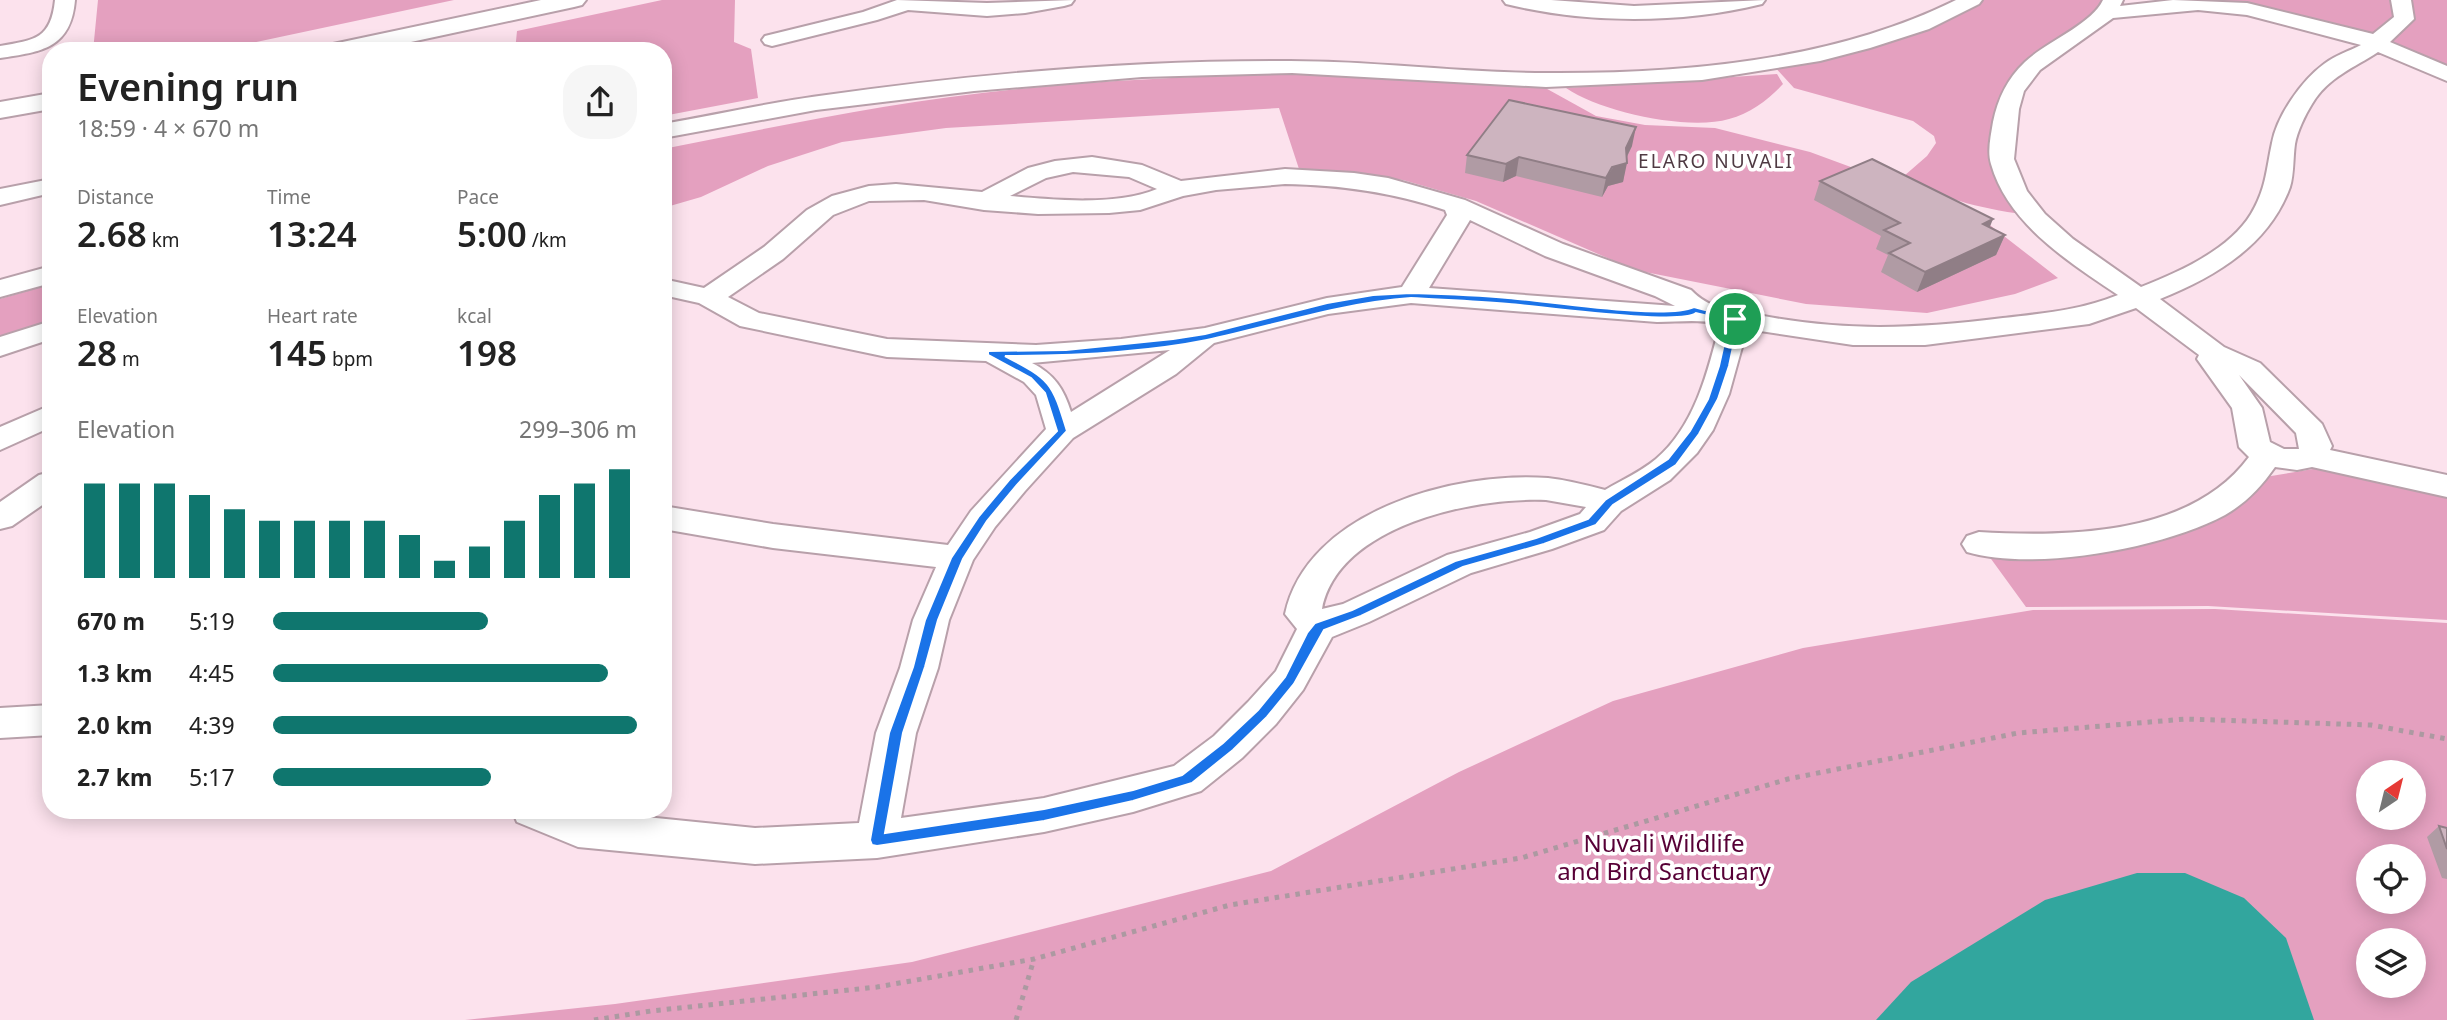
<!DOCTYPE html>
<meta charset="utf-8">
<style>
:root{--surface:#fff;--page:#f6f6f6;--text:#222;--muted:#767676;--accent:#0f766e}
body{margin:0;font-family:"Noto Sans",sans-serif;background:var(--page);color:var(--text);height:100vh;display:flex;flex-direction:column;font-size:26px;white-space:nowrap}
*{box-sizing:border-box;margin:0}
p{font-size:23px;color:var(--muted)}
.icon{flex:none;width:38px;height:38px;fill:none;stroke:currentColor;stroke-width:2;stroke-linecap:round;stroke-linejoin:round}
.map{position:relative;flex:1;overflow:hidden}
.side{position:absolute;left:42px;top:42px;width:630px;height:777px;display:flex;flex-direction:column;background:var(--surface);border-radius:28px;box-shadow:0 4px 18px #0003}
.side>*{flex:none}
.needle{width:46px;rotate:35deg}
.buttons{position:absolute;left:2356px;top:760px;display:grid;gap:14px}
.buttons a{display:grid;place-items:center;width:70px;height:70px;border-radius:50%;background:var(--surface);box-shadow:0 4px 18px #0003;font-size:35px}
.pin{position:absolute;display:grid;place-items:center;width:60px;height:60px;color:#fff;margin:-30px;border:4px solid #fff;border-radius:50%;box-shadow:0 2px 7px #0007}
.round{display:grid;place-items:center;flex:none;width:74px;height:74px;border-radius:28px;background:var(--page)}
.summary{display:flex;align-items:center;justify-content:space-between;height:119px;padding:0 35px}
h1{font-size:38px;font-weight:600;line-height:52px}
.stats{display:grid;grid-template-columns:repeat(3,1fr);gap:10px;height:119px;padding:7px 35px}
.stats div{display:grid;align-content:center}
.stats b{font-size:35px;font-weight:600}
.stats small{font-size:19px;font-weight:400}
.stats p{font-size:19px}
.chart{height:196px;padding:14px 35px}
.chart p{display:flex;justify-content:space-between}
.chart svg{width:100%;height:126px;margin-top:7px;stroke:var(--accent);stroke-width:6}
ul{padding:0 35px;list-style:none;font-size:23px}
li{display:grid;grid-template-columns:112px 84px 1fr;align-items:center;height:52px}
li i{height:18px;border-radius:9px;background:var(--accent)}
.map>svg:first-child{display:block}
</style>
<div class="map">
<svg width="2447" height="1020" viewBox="0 0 2447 1020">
<rect width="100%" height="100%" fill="#fce2ed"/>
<path fill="#e4a0bf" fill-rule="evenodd" d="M98 0H454L214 51H93Z
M662 0H735L734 42 751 49 758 98 663 116V51H515L517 31Z
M1972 0H2112L2013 90 2003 135 2034 216C1985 209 1947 202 1904 176L1927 156 1936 143 1934 136 1913 121 1794 88 1772 64 1820 55Z
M2183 0H2401L2403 8 2375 41Z
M2406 0H2447V74L2381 44Z
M1312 74 1540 85 1596 116 1645 125 1715 128 1810 152 1973 212 2058 278 2015 294 1927 313 1806 304 1635 270 1476 201 1403 180 1299 169 1279 108 946 128 842 142 768 166 701 197 663 208V149C736 135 809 119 883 107 1024 83 1169 76 1312 74Z
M1777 74 1783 84C1769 99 1751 113 1729 119 1688 131 1601 112 1566 88Z
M51 284V323L0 342V299Z
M2325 467 2447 492V620L2208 606 2026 607 1986 552 2076 551 2265 477Z
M2215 609 2447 623V1020H465L615 1004 912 962 1271 871 1459 772 1613 701 1803 648 2033 610ZM2368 772H2413V817H2368ZM2368 856H2413V901H2368ZM2368 940H2413V985H2368Z"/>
<path fill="#32a69e" d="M2137 873H2185L2244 898 2286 938 2314 1020H1876L1911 982 2045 900Z"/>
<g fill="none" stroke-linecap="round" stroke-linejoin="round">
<defs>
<path id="street" d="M55 0H75C71 48 42 52 0 58V46C35 40 51 39 55 0Z
M897 0 987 3 1074 0 1071 4 1064 6 1025 13 987 16 908 10 877 20 772 46 765 44 762 40 765 36 863 12Z
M1503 0H1551L1634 6 1765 0 1762 4C1681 24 1587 24 1506 4Z
M1956 0H1982L1979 4 1929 29 1870 48 1820 61 1702 80 1546 87 1292 73 1142 77 974 91 816 110 663 138V124C715 115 767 103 819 96 974 74 1133 60 1290 61 1375 61 1461 73 1546 73 1683 74 1833 61 1956 0Z
M2103 0H2123L2120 6 2173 0 2247 3 2373 34 2394 17 2391 0H2411L2414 19 2390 42 2447 66V81L2378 52C2354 68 2328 77 2312 104 2305 115 2297 132 2295 144 2293 158 2294 174 2290 187 2269 245 2215 277 2160 299L2224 347 2260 363 2322 424 2332 446 2330 450 2447 475V497L2312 467 2297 470 2275 467C2261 487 2246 503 2225 515 2164 548 2034 572 1967 552L1962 544 1967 536 1979 532C2067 537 2191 536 2249 457L2239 447 2232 408 2197 359 2199 355 2136 308 2089 324 1925 345H1853L1747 329 1729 394 1713 430 1697 453 1670 480 1621 511 1604 530 1552 549 1471 573 1369 622 1332 637 1303 690 1276 724 1242 758 1201 791 1133 812 1044 832 877 858 755 864 578 847 517 822 512 810H577L755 828 859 823 876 733 900 668 913 620 936 567 773 548 663 529V506L773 524 948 545 971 511 1046 429 1036 395 1024 382 986 361 887 357 740 326 699 303 663 295V279L704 288 764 247 807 210 832 196 869 186 896 184 982 192 1028 168 1055 161 1092 157 1142 165 1181 181 1285 169 1354 173 1388 178 1465 200 1563 244 1691 290C1709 309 1728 309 1753 314 1842 332 1914 329 2003 318 2045 313 2077 311 2118 295 2069 262 2008 224 1991 164 1987 151 1991 135 1993 122 1998 98 2007 79 2025 62 2047 41 2091 25 2103 0ZM2198 10 2247 15 2361 45C2349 51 2334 56 2324 64 2301 81 2277 116 2272 143 2266 171 2266 189 2251 214 2229 250 2179 272 2141 287L2073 239 2045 214 2027 191 2014 159 2019 109 2024 91 2040 70 2113 18ZM1073 172 1129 177 1157 189C1116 206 1053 200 1010 196L1046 178ZM1285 184C1341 185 1392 192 1445 210L1447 215 1402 287 1327 298 1205 328 1121 339 1036 345 887 339 759 313 728 297 783 259 833 215 869 201 924 200 984 210 1038 214 1109 213 1140 210 1183 196 1216 190ZM1470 220 1545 256 1655 296 1675 306 1429 288ZM1411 303 1657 322C1679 322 1699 319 1720 324 1708 371 1695 426 1656 459 1640 472 1622 480 1605 490 1586 485 1567 480 1548 478 1455 471 1307 511 1285 614L1297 629 1276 671 1248 702 1214 736 1174 766 1044 798 901 818 916 733 938 668 949 620 973 560 995 527 1025 491 1073 438 1176 374 1214 343 1328 314ZM1170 350 1071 412C1064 389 1054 374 1032 363ZM2239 375 2296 433 2299 449H2284L2270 442 2262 408ZM1546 500 1586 507 1580 514 1530 532 1447 555 1343 604 1322 609C1338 525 1474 497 1546 500Z
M51 179V193L0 205V189Z
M51 266V283L0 297V280Z
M51 321V339L0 356V337Z
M51 405V427L0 450V427Z
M51 472V499L12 526 0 529V502L39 475Z
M51 705V735L0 738V708Z"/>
<path id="secondary" d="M541 0H586L582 5 574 7 369 51H321L324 46 333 44Z
M51 93V109L0 118V102Z"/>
</defs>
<use href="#street" stroke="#b8a0aa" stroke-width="4"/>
<use href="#secondary" stroke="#b8a0aa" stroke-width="4"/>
<path stroke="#ac99a1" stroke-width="5" stroke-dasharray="4.5 6" stroke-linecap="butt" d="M594 1020 651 1011 877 987 1034 959 1230 905 1521 858 1788 779 2018 733 2185 719 2371 725 2447 739
M1016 1020 1034 959"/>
<use href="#street" fill="#fff" fill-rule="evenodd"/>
<use href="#secondary" fill="#fff" fill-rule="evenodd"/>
</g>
<path fill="#b09ba4" d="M1632 146 1627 157 1623 182 1608 186 1602 197 1516 176 1503 182 1465 173 1467 155Z
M1820 181 1990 228 2005 235 1996 255 1917 292 1881 272 1888 255 1876 249 1881 236 1814 200Z
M2439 826 2447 828V879L2442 878 2427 837Z"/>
<path fill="#907e86" d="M1636 127 1632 146 1623 164 1627 163 1623 182 1608 186 1602 197 1606 178 1626 148Z
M1519 157 1516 176 1503 182 1506 164Z
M1993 219 1985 239 1983 224Z
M2005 235 1996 255 1917 292 1925 272Z"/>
<path fill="#cdb4bf" stroke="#907e86" stroke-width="2" d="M1509 100 1636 127 1626 148 1627 163 1612 167 1606 178 1519 157 1506 164 1467 155Z
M1872 159 1993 219 1983 224 2005 235 1925 272 1889 253 1910 243 1884 230 1900 223 1820 181Z
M2439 826 2447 828V849Z"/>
<path fill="#1a73e8" stroke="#fff" stroke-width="2" fill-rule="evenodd" d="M1411 293C1444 294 1476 295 1508 298 1548 301 1664 320 1694 307L1739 319 1729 366 1718 399 1699 434 1676 465 1613 505 1596 525 1544 544 1463 567 1361 616 1324 630 1294 684 1267 717 1233 750 1192 783 1133 801 1044 821 877 846 872 845 870 840 889 733 913 667 925 620 951 558 979 516 1009 480 1057 431 1045 393 1031 378 988 355V351L1066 350 1173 339 1205 334 1327 303 1373 295ZM1411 298C1444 300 1476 301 1509 304 1537 306 1681 326 1696 313L1729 321 1719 366 1708 399 1690 431 1668 459 1605 500 1588 519 1536 538 1455 561 1352 610 1315 623 1307 633 1285 677 1258 710 1223 743 1182 775 1133 790 1044 809 885 833 903 733 925 667 938 620 963 559 987 521 1017 485 1067 431C1052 382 1051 380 1005 356 1070 356 1143 353 1207 340 1276 325 1341 303 1411 298Z"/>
<g text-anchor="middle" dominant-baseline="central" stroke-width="7" stroke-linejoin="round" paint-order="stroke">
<g font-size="19" letter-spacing="2" fill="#4f3a43" stroke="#fff">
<text x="1716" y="161">ELARO NUVALI</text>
</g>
<g font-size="24" fill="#570036" stroke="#fff">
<text x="1664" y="842">Nuvali Wildlife<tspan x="1664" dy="28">and Bird Sanctuary</tspan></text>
</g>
</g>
</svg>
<div class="buttons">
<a><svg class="needle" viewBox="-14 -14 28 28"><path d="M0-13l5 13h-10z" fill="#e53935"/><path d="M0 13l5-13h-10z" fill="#767676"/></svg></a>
<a><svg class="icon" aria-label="locate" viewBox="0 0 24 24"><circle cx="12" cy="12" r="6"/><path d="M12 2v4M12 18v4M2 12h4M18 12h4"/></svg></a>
<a><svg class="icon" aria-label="layers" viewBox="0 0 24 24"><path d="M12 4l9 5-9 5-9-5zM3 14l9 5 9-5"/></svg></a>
</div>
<div class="pin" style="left:1735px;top:319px;background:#1e9e55"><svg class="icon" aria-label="arrive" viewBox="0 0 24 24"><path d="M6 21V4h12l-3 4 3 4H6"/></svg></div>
<section class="side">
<div class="summary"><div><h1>Evening run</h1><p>18:59 · 4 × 670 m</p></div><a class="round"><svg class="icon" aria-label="share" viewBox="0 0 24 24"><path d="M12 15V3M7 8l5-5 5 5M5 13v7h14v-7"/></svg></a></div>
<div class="stats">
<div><p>Distance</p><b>2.68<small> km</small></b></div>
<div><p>Time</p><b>13:24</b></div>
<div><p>Pace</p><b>5:00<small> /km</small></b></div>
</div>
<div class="stats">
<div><p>Elevation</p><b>28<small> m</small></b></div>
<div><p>Heart rate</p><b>145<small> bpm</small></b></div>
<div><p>kcal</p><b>198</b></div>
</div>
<div class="chart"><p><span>Elevation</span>299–306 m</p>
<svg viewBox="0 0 160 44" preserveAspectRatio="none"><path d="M5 44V11M15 44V11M25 44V11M35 44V15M45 44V20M55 44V24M65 44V24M75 44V24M85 44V24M95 44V29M105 44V38M115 44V33M125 44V24M135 44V15M145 44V11M155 44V6"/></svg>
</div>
<ul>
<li><b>670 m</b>5:19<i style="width:59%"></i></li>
<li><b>1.3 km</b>4:45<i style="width:92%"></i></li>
<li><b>2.0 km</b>4:39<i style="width:100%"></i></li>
<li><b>2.7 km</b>5:17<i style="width:60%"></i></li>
</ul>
</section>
</div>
